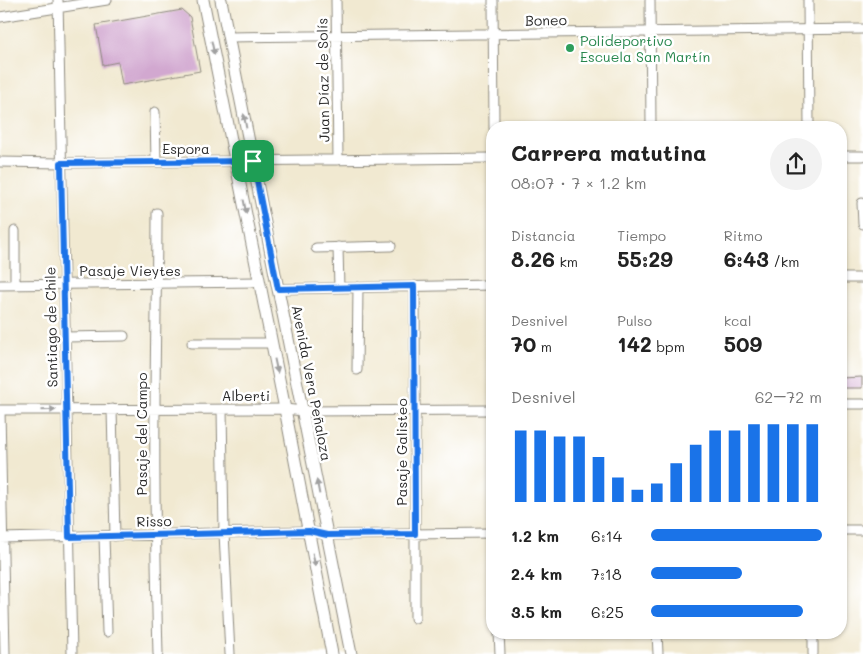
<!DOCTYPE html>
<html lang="es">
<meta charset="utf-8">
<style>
:root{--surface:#fff;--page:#f2f2f2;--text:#222;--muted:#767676;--accent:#1a73e8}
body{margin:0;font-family:Mali,sans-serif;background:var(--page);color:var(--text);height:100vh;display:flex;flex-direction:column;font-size:19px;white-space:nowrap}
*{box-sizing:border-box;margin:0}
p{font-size:16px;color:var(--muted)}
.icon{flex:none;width:28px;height:28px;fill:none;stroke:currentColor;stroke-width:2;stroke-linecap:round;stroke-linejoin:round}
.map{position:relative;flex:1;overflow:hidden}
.side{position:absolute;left:486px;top:121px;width:361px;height:518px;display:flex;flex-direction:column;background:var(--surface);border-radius:20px;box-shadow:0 1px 4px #0004}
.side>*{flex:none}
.pin{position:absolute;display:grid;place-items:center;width:42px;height:42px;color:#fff;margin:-21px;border-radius:10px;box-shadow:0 2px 8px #0006}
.round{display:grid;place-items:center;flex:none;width:52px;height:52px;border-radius:26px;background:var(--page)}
.headline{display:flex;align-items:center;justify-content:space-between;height:85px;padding:0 25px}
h1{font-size:22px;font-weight:700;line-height:38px}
.metrics{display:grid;grid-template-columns:repeat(3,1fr);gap:8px;height:85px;padding:5px 25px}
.metrics div{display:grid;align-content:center}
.metrics b{font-size:21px;font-weight:700}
.metrics small{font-size:14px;font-weight:400}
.metrics p{font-size:14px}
.chart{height:140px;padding:10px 25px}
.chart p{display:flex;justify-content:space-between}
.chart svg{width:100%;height:90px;margin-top:5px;stroke:var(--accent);stroke-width:6}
ul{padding:0 25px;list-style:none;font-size:16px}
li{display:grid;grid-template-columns:80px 60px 1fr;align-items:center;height:38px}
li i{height:12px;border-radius:6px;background:var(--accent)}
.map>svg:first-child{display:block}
</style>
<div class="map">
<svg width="863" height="654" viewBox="0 0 863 654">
<rect width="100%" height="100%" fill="#fff"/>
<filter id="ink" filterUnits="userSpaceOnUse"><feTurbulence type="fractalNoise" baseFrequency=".02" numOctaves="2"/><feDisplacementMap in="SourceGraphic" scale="10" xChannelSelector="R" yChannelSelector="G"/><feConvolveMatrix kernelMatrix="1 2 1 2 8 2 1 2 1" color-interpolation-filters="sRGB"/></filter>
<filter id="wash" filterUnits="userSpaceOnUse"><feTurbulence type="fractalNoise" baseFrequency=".0096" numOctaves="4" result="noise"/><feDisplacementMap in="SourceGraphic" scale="20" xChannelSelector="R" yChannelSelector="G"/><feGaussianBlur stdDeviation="1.12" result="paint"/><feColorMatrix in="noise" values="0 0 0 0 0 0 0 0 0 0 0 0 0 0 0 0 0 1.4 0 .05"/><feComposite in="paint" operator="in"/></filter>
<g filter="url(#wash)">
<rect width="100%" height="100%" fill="#f1e9d1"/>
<g id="blocks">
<path fill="#d2a8d0" d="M182 10 190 17 200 71 122 85 118 62 103 65 96 25Z
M862 377V388H841V378Z"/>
</g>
</g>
<g filter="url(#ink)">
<use href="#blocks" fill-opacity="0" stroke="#8e8a7e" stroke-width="1"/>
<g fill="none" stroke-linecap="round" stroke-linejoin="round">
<defs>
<path id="minor" d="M58 0 72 654
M336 0 338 160
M493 0 494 128
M650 0 651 128
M808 0 809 128
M0 17 107 0
M229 37 863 29
M155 112 156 162
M841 156H863
M0 162 61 163 492 158
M862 203 863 224
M157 213C157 279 155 345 155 411 154 492 156 573 158 654
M15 231V285
M338 247 339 288
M316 248 391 246
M841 278H863
M0 285 259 282
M415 286V618
M278 289 492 285
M65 337 124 336
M192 343H271
M357 370 358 287
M841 404H863
M112 409 115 536
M222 409 224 533 230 654
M0 410 285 409 303 411 492 410
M0 410 5 654
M841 530H863
M104 536 107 632
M0 538 309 531 327 535 492 533
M499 632 500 654
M657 632 658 654
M813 632V654"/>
<path id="major" d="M203 0 285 409 332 654
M221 0 278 289 351 654"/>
</defs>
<use href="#minor" stroke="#8e8a7e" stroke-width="11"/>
<use href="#major" stroke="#8e8a7e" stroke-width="13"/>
<use href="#minor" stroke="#fff" stroke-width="9"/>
<use href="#major" stroke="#fff" stroke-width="11"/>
</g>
<defs><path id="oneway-solid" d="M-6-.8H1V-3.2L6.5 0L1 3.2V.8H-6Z" transform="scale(1.25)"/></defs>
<g fill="#a0a0a0">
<use href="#oneway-solid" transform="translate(213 48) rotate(78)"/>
<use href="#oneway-solid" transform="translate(245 121) rotate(-101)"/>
<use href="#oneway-solid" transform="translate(245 207) rotate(79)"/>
<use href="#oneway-solid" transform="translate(276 366) rotate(78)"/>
<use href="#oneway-solid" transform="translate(49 410) rotate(-1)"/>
<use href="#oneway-solid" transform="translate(318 487) rotate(-101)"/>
<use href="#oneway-solid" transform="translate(314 560) rotate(79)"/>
</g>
</g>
<g fill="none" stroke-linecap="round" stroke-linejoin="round" filter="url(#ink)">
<defs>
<path id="route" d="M253 161 278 289 414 286 415 534 327 535 309 531 69 537 61 163Z"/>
</defs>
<use href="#route" stroke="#fff" stroke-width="10"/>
<use href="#route" stroke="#1a73e8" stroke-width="6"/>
</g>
<circle fill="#2e9e5b" stroke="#fff" stroke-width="2" cx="570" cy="48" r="5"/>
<g text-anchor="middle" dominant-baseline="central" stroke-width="5" stroke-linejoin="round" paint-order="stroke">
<g font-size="14" fill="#2b2b2b" stroke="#fff">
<text transform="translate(546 20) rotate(-1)">Boneo</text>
<text transform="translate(323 80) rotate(-91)">Juan Díaz de Solís</text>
<text x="186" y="148">Espora</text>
<text x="130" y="270">Pasaje Vieytes</text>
<text transform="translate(51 327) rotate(-91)">Santiago de Chile</text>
<text transform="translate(312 383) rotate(79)">Avenida Vera Peñaloza</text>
<text x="246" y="395">Alberti</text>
<text transform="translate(141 434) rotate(-90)">Pasaje del Campo</text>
<text transform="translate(401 452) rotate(-90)">Pasaje Galisteo</text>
<text transform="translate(154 521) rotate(-1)">Risso</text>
</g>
<g font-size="14" fill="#27864d" stroke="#fff" text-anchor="start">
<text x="580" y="40">Polideportivo<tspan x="580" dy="16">Escuela San Martín</tspan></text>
</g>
</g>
</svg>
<div class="pin" style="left:253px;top:161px;background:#1e9e55"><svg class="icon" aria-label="arrive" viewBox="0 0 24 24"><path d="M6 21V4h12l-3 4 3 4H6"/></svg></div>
<section class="side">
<div class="headline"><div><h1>Carrera matutina</h1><p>08:07 · 7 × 1.2 km</p></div><a class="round"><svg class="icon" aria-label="share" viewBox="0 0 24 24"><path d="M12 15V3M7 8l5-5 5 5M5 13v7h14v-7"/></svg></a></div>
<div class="metrics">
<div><p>Distancia</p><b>8.26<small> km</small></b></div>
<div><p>Tiempo</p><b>55:29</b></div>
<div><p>Ritmo</p><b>6:43<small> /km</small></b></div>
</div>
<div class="metrics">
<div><p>Desnivel</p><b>70<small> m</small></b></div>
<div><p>Pulso</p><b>142<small> bpm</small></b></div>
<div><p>kcal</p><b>509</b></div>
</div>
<div class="chart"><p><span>Desnivel</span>62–72 m</p>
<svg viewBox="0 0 160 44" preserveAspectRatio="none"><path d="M5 44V9M15 44V9M25 44V12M35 44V12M45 44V22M55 44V32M65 44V38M75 44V35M85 44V25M95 44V16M105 44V9M115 44V9M125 44V6M135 44V6M145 44V6M155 44V6"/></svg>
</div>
<ul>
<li><b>1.2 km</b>6:14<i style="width:100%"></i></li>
<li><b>2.4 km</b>7:18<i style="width:53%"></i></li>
<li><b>3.5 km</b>6:25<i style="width:89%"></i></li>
</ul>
</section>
</div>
